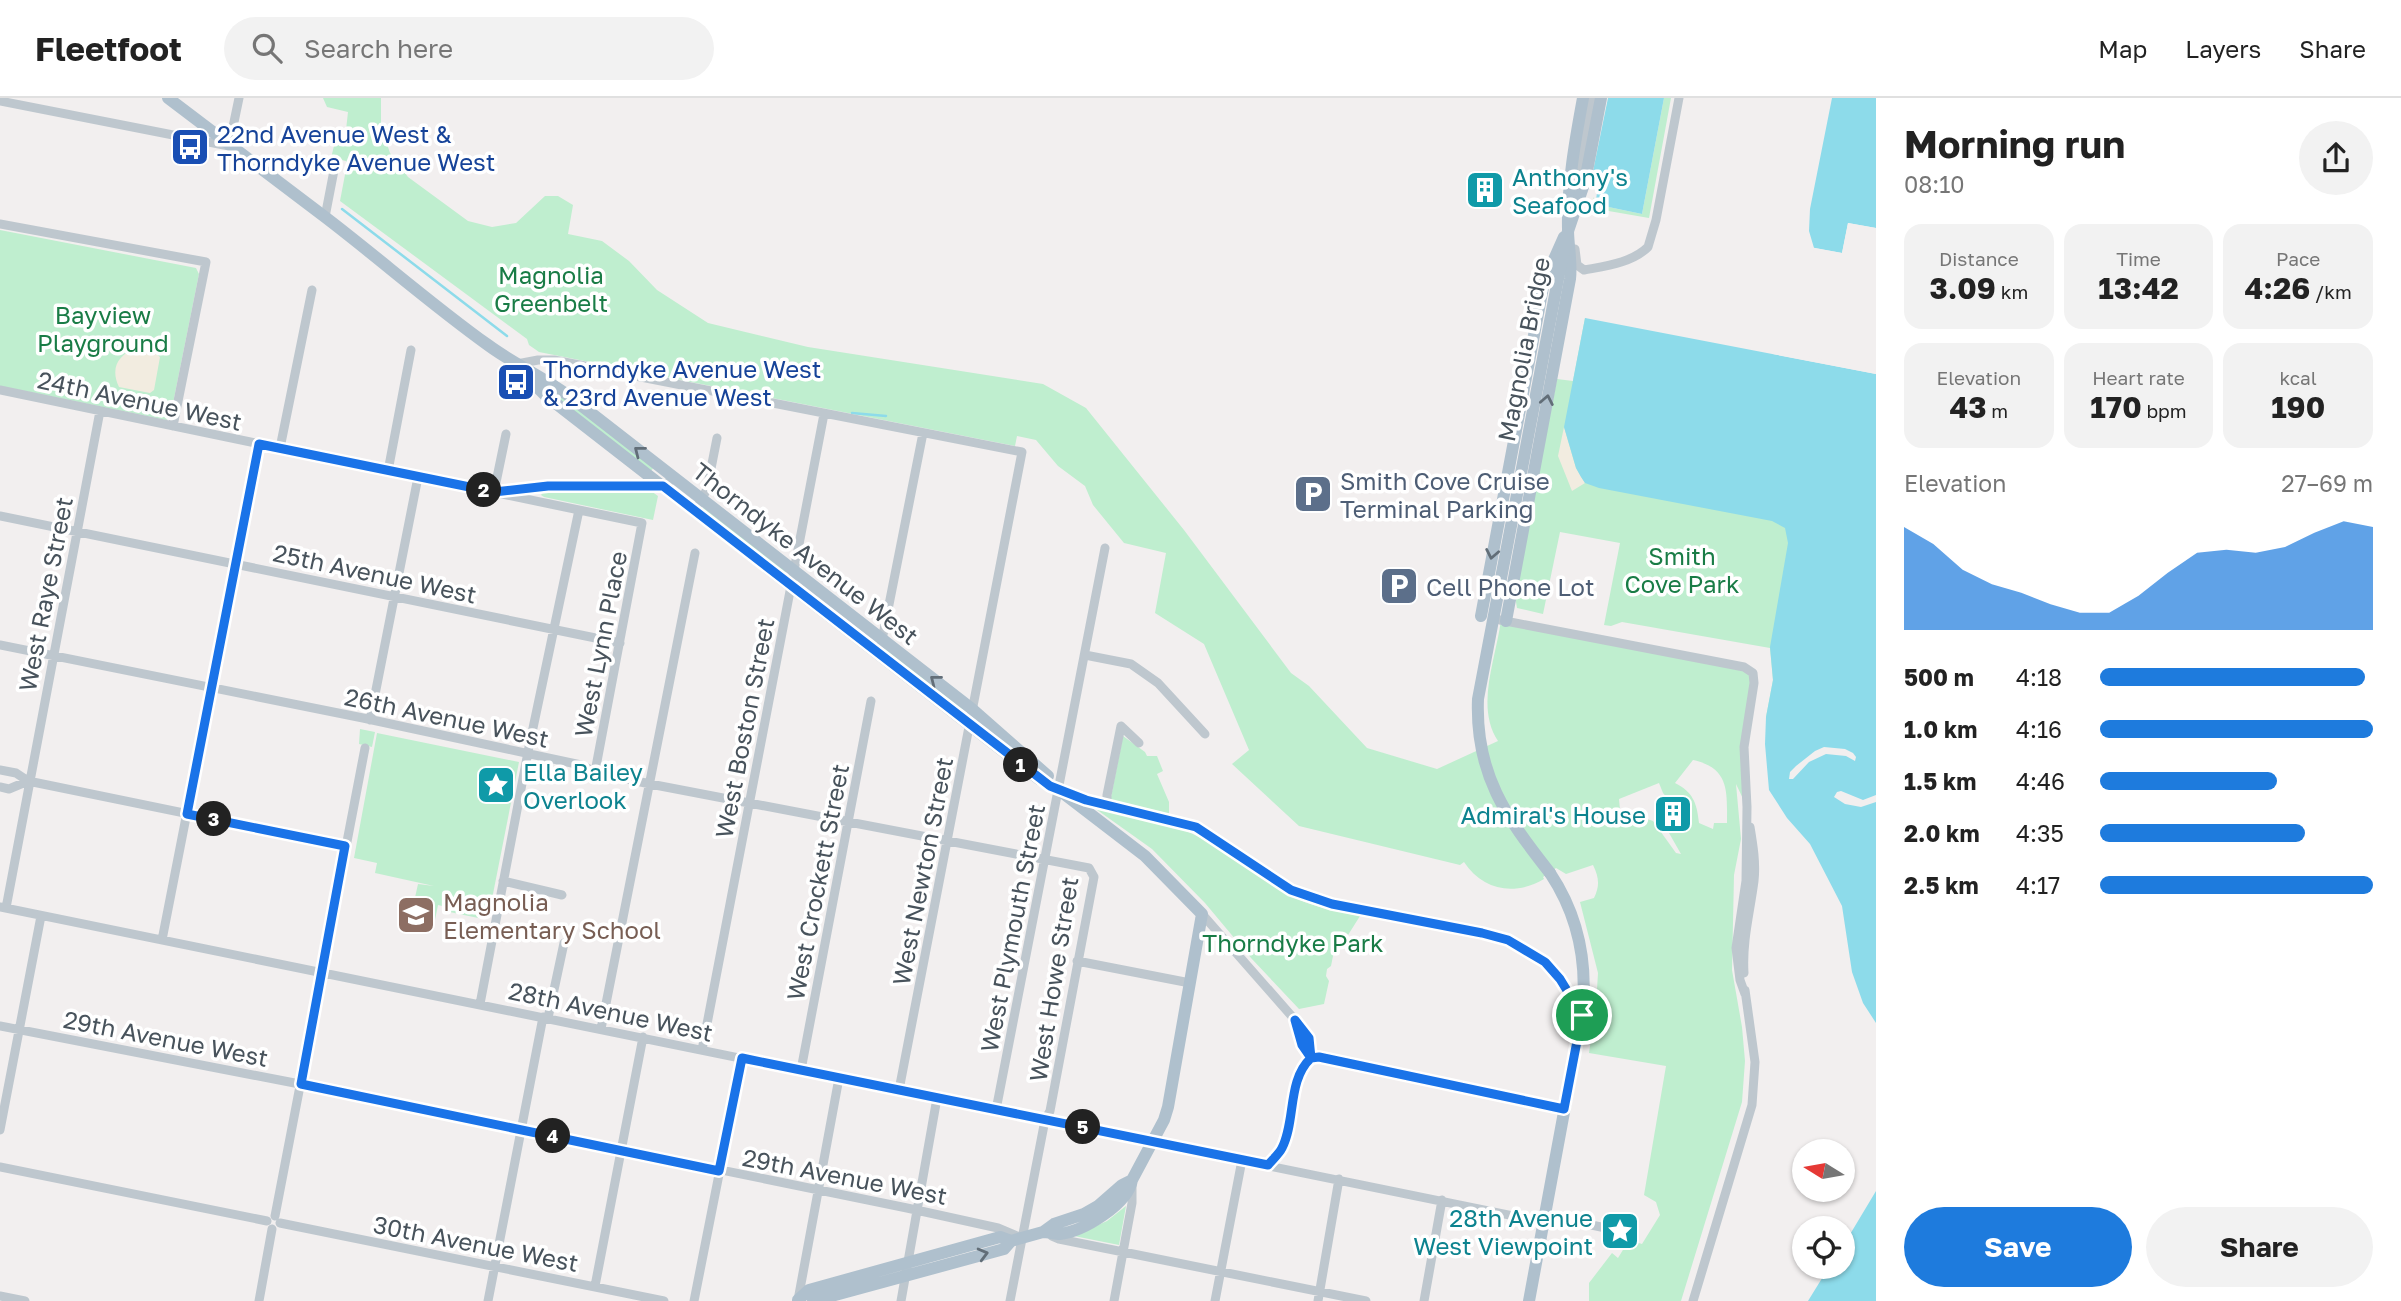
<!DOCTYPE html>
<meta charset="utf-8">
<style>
:root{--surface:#fff;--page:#f2f2f2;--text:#222;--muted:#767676;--line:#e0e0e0;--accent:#1e7bdd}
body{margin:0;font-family:"Golos Text",sans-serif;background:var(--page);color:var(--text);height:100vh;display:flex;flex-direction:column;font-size:26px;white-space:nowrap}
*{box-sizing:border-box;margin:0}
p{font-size:23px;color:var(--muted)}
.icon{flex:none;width:38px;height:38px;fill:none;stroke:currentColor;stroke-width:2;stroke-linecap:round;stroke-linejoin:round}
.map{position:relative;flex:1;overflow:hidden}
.side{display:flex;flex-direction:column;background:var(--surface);width:525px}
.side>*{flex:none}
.needle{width:46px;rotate:281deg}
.tools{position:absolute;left:1792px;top:1041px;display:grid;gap:14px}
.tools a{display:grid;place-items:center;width:63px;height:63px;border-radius:50%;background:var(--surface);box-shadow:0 2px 5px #0004;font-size:35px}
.pin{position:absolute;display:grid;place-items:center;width:60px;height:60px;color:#fff;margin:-30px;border:4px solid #fff;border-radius:50%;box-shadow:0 2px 7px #0007}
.km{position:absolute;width:35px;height:35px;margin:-18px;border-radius:50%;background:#222;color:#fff;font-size:19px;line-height:35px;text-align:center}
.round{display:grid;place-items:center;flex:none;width:74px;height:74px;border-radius:37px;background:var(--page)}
.overview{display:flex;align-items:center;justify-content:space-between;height:119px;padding:0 28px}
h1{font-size:38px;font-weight:700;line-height:52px}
.stats{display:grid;grid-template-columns:repeat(3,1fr);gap:10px;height:119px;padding:7px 28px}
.stats div{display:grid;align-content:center;border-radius:18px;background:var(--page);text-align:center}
.stats b{font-size:30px;font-weight:700}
.stats small{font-size:19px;font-weight:400}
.stats p{font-size:19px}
.chart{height:196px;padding:14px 28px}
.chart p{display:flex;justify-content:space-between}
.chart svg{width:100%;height:126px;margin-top:7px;fill:var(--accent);opacity:.7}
.cta{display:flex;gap:14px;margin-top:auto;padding:14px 28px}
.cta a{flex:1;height:80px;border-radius:42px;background:var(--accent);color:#fff;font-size:28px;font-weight:700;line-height:80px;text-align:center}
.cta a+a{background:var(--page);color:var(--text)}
ul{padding:0 28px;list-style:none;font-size:23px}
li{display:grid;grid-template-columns:112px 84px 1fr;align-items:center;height:52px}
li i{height:18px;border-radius:9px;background:var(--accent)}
header{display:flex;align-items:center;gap:42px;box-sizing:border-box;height:98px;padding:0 35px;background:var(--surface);border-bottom:2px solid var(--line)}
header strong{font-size:33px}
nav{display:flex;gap:38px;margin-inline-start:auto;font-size:24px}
.search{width:490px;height:63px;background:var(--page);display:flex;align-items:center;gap:18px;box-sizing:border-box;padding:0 24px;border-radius:38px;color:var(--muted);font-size:26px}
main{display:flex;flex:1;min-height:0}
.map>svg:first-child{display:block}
</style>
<header>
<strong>Fleetfoot</strong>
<div class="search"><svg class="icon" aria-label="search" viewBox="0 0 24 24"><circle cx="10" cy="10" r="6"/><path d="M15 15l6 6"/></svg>Search here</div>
<nav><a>Map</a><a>Layers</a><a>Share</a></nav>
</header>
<main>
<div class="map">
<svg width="1876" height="1203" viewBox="0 0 1876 1203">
<rect width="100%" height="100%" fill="#f2efef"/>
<path fill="#bfeecf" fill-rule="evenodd" d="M323 0H381V28L390 55 408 79 468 123 492 129 516 125 545 98H558L573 107 568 136 602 143 629 163 657 192 708 225 808 249 1043 286 1086 310 1184 432 1291 575 1309 588 1367 650 1437 671 1498 643C1475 608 1496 561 1501 522L1753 575 1745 636 1747 709 1736 686 1741 741 1734 777 1732 872 1742 929 1745 963 1742 1004 1681 1203H1589V1185L1612 1155 1618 1160 1629 1142 1642 1146 1660 1117 1656 1104 1644 1097 1666 968 1589 955 1596 908 1598 875 1580 804 1594 800C1600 788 1599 779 1593 767L1566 776 1556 770 1543 779 1544 781C1515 798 1483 793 1464 764L1460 767 1299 728 1232 666 1249 652 1204 546 1155 515 1166 455 1124 445 1093 407 1085 388 1058 368 1036 342 1017 338 1015 348 539 254 529 247 527 241 340 103 347 66 346 63 331 60 336 40 345 41 348 14 327 9ZM1693 662C1730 670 1727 694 1727 725H1714L1713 731 1699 725C1697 705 1693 694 1675 685ZM1659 685 1663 695 1674 708 1677 705 1681 711H1677L1685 725 1677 731 1658 707 1656 708 1671 730 1674 731 1669 735 1681 756 1676 755 1653 723 1620 712 1619 701Z
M1664 0H1671L1649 120 1597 111 1593 99 1599 107 1642 116Z
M0 132 196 170 199 176 170 320 166 322 0 288Z
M1585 220 1876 370 1857 817 1769 670 1766 619 1773 582 1770 550 1622 524 1611 528 1604 527 1620 445 1560 434 1543 516 1517 510 1515 498 1557 281 1573 283Z
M550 289 654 369 651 373 547 292Z
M544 393H651L658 398 653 422 544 399 541 397Z
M703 409 786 472 785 476 703 413Z
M883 549 963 610 962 612 883 553Z
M360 631 375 634 372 649 359 646Z
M377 635 519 664 492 801 487 800 483 821 445 813 446 809 438 807 434 827 410 822 418 786 434 788 375 775 377 765 354 760Z
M1123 638 1145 654 1147 658H1157L1163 673 1157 676 1169 704V727C1217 741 1249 775 1291 798 1312 809 1337 813 1360 818L1343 845 1335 848 1331 868 1327 871 1326 878 1329 883 1324 906 1299 911 1251 860 1205 805 1152 751 1093 709 1108 714Z
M1126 1108 1119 1147 1074 1138 1107 1123Z"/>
<path fill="#f2ece0" d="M136 250 154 254 160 259 154 292 150 295 119 289C110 270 118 257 136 250Z
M1564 329 1576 370 1585 385 1572 393 1558 358Z"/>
<path fill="#8ddbea" d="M1608 0H1664L1642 116 1599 107 1596 102 1599 80 1592 78Z
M1832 0H1876V130L1848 125 1842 155 1814 150 1809 133 1810 111Z
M1585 220 1876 276V925L1863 905 1852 874 1842 808 1810 746 1787 720 1769 692 1765 646 1766 619 1773 582 1770 549 1788 445 1785 430 1772 423 1599 390 1585 385 1581 379 1576 370 1564 329Z
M1876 1093V1203H1808L1829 1169H1843V1148Z"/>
<path fill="#f2efef" d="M1848 125 1876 130V134L1851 129 1843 158 1811 152 1810 149 1842 155Z
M1774 252 1876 272V276L1773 256Z
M1824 649 1845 651 1853 655 1856 659 1855 663 1846 658 1826 656 1809 664 1793 681H1789L1790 674 1796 668 1815 653Z
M1841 693 1863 702 1876 697V704L1861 709 1845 706 1834 699 1837 694Z"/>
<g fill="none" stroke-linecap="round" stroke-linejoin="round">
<path stroke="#8ddbea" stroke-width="2.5" d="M342 111 507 238
M852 315 886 318"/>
<path stroke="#bec7ce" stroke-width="9" d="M0 3 229 48 239 0
M1577 95 1592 0
M325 119 336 62
M0 126 206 164 173 328
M1575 151 1577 167 1584 172C1605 168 1632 165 1648 149L1656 122 1679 0
M517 266 538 262H554L1022 354 899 992
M0 292 642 425 595 674
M506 336 494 394 548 388H663L674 380
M280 350 312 192
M388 373 411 252
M695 414 707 391 717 340
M0 418 620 545
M1500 522 1744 569 1753 575 1754 585 1744 649 1747 709 1746 783 1736 850 1740 882 1745 896
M0 547 363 620 581 667 595 674 650 686 1089 770 1094 779 1050 1013 1045 1022 1010 1203
M879 557 923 335
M1085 557 1131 566 1158 585 1205 636
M370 622 418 379
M1121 628 1139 645
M0 672 16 675 28 683 345 748
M0 689 9 691 28 683
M1069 697 1196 729 1291 792 1308 800 1332 806 1482 835 1508 842 1545 864 1560 881 1582 917
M1107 708V697L1121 628
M503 783 562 797
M0 809 1543 1124
M6 810 100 313
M1202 816 1303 931 1310 946 1311 960
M162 842 259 346
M1077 863 1190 885
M1744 875C1742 843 1750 814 1754 783 1756 765 1753 747 1750 729
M480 906 529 649 579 412
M548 920 564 845
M1297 927 1302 947 1310 959
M0 928 310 988 907 1110 998 1130 1022 1140
M601 931 695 455
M702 952 824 316
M1311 960 1319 959 1564 1011
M801 972 871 603
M996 1012 1105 450
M0 1032 41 818
M1268 1067 1281 1053 1285 1044 1299 978 1303 969 1311 960
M0 1069 267 1123
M1544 1117 1620 1133
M275 1118 365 650
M280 1125 664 1203
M1052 1138 1059 1141 1366 1203
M595 1188 643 939
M0 1198 25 1203
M798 1202 839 980
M259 1203 272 1131
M488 1203 543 919
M694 1203 742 960
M901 1203 937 1000
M1114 1203 1132 1105V1087
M1215 1203 1242 1062
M1318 1203 1339 1081
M1424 1203 1442 1102
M1693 1203 1752 1007 1755 964 1745 892"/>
<path stroke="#afc0cd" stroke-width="12" d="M168 0C220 40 273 79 325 119 380 161 432 207 488 247 515 267 546 280 573 301L972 611 1048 678
M515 267 545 297 1039 681 1059 692 1145 758 1202 816 1168 1009 1164 1022 1132 1082C1128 1106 1084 1133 1060 1136 1055 1136 1048 1134 1043 1134
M1481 518 1544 184 1564 139
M1506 523 1570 181C1572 164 1568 148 1568 131 1567 88 1575 43 1583 0
M798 1202 809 1192 1000 1139 1011 1143
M813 1203 1004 1151 1011 1143 1043 1134 1054 1126 1084 1116 1098 1108 1122 1087 1132 1082
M1529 1203 1582 917C1588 866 1578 817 1550 775"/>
<path stroke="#afc0cd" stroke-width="12" d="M1550 775C1506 719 1475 676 1478 601L1559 176 1568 133 1585 83 1601 0"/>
</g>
<defs><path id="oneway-chevron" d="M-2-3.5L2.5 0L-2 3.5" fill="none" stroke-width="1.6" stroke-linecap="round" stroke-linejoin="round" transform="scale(1.75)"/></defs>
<g stroke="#626e78">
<use href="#oneway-chevron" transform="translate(1547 302) rotate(-79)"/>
<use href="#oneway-chevron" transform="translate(639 353) rotate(-142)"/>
<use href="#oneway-chevron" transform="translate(1492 456) rotate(101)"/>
<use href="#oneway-chevron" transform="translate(935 582) rotate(-142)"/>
<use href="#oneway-chevron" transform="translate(983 1156) rotate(-15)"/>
</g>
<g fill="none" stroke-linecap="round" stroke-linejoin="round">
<defs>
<path id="route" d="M1582 917 1560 881 1545 864 1508 842 1482 835 1332 806 1291 792 1196 729 1086 702 1050 688 663 388H548L494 394 259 346 187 716 345 748 301 986 719 1073 742 960 1268 1067C1273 1061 1279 1056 1282 1050 1296 1023 1287 982 1311 960L1302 947 1295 922 1309 940 1311 960 1319 959 1564 1011 1582 917"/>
</defs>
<use href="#route" stroke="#fff" stroke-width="14"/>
<use href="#route" stroke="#1a73e8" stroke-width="9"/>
</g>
<defs>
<symbol id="bus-square" viewBox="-11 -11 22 22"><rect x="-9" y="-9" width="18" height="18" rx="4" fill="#1a4fb4" stroke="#fff"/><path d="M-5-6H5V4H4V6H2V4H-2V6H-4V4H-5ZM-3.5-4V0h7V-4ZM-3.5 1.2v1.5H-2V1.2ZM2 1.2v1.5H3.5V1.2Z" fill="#fff"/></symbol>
<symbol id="building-square" viewBox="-11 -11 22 22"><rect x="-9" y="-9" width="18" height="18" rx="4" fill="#0f9aa8" stroke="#fff"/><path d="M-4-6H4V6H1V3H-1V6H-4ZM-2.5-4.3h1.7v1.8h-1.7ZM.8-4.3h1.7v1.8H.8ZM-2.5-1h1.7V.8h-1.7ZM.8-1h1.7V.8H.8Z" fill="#fff"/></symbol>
<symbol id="parking-square" viewBox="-11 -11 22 22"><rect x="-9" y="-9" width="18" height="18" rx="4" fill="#5c6f8a" stroke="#fff"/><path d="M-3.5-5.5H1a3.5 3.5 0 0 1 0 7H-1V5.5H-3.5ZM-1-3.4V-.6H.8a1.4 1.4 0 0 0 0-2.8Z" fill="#fff"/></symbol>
<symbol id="sight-square" viewBox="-11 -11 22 22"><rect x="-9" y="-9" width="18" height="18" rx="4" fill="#0f9aa8" stroke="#fff"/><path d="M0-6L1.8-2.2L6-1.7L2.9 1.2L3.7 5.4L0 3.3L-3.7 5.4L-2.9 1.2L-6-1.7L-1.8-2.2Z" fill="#fff"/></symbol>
<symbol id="school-square" viewBox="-11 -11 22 22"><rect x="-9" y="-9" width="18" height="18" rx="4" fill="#8d6e63" stroke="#fff"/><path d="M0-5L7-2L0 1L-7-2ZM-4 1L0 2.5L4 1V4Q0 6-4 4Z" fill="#fff"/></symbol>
</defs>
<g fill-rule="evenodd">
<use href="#bus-square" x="168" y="27" width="44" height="44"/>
<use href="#building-square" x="1463" y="70" width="44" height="44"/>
<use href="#bus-square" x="494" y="262" width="44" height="44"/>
<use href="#parking-square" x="1291" y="374" width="44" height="44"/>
<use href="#parking-square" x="1377" y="466" width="44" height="44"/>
<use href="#sight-square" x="474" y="665" width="44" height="44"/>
<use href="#building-square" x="1651" y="694" width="44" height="44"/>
<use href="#school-square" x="394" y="795" width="44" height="44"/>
<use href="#sight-square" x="1598" y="1111" width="44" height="44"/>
</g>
<g text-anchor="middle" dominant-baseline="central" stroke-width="7" stroke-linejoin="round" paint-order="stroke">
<g font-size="24" fill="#164399" stroke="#fff" text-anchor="start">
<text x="217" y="35">22nd Avenue West &amp;<tspan x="217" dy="28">Thorndyke Avenue West</tspan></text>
<text x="543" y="270">Thorndyke Avenue West<tspan x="543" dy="28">&amp; 23rd Avenue West</tspan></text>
</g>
<g font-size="24" fill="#0d838f" stroke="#fff" text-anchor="start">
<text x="1512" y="78">Anthony's<tspan x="1512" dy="28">Seafood</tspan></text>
<text x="523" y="673">Ella Bailey<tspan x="523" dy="28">Overlook</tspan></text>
<text x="1646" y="716" text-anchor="end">Admiral's House</text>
<text x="1593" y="1119" text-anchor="end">28th Avenue<tspan x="1593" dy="28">West Viewpoint</tspan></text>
</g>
<g font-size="24" fill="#197c46" stroke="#fff">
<text x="551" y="176">Magnolia<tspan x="551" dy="28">Greenbelt</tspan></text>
<text x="103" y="216">Bayview<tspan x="103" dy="28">Playground</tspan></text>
<text x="1682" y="457">Smith<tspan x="1682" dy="28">Cove Park</tspan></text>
<text x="1293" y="844">Thorndyke Park</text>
</g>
<g font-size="24" fill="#48535c" stroke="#fff">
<text transform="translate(1523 251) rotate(-79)">Magnolia Bridge</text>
<text transform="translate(140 302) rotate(12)">24th Avenue West</text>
<text transform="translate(806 455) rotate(38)">Thorndyke Avenue West</text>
<text transform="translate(375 475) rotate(12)">25th Avenue West</text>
<text transform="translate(45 496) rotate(-79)">West Raye Street</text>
<text transform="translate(600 546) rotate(-79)">West Lynn Place</text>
<text transform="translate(447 619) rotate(12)">26th Avenue West</text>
<text transform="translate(744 630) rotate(-79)">West Boston Street</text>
<text transform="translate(922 773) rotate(-79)">West Newton Street</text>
<text transform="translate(817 784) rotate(-79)">West Crockett Street</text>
<text transform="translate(1012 830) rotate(-79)">West Plymouth Street</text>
<text transform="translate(1053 881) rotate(-81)">West Howe Street</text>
<text transform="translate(611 913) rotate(12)">28th Avenue West</text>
<text transform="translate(166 940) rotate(11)">29th Avenue West</text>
<text transform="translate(845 1078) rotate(11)">29th Avenue West</text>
<text transform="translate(476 1145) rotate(11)">30th Avenue West</text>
</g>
<g font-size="24" fill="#4e5e75" stroke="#fff" text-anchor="start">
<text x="1340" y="382">Smith Cove Cruise<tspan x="1340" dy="28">Terminal Parking</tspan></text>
<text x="1426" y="488">Cell Phone Lot</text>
</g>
<g font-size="24" fill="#785e54" stroke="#fff" text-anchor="start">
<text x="443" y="803">Magnolia<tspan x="443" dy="28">Elementary School</tspan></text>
</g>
</g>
</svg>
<div class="tools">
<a><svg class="needle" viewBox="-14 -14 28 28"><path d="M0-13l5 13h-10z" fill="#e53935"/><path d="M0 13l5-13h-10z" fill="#767676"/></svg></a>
<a><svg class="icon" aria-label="locate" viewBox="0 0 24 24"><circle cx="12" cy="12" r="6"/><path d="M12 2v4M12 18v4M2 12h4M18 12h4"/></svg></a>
</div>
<div class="pin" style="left:1582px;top:917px;background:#1e9e55"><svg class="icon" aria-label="arrive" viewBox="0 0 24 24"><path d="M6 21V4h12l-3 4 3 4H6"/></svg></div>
<b class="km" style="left:1021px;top:667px">1</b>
<b class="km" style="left:484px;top:392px">2</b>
<b class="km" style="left:214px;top:721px">3</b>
<b class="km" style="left:553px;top:1038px">4</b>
<b class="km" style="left:1083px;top:1029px">5</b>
</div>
<section class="side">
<div class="overview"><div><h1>Morning run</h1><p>08:10</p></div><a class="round"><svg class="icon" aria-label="share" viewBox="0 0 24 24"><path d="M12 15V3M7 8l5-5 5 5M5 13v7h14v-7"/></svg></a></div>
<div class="stats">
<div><p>Distance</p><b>3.09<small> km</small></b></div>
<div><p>Time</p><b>13:42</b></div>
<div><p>Pace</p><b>4:26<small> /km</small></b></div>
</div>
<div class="stats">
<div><p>Elevation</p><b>43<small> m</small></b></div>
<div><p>Heart rate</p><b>170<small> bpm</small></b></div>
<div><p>kcal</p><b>190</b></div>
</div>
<div class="chart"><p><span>Elevation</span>27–69 m</p>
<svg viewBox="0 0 160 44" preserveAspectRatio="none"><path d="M0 44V8L10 14L20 23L30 28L40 31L50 35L60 38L70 38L80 32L90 24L100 17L110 16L120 17L130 15L140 10L150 6L160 8V44z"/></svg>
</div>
<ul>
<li><b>500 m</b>4:18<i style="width:97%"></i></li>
<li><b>1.0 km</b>4:16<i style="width:100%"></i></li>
<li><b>1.5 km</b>4:46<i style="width:65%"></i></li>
<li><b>2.0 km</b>4:35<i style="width:75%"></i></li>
<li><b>2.5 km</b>4:17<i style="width:100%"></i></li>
</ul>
<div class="cta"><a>Save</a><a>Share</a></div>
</section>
</main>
